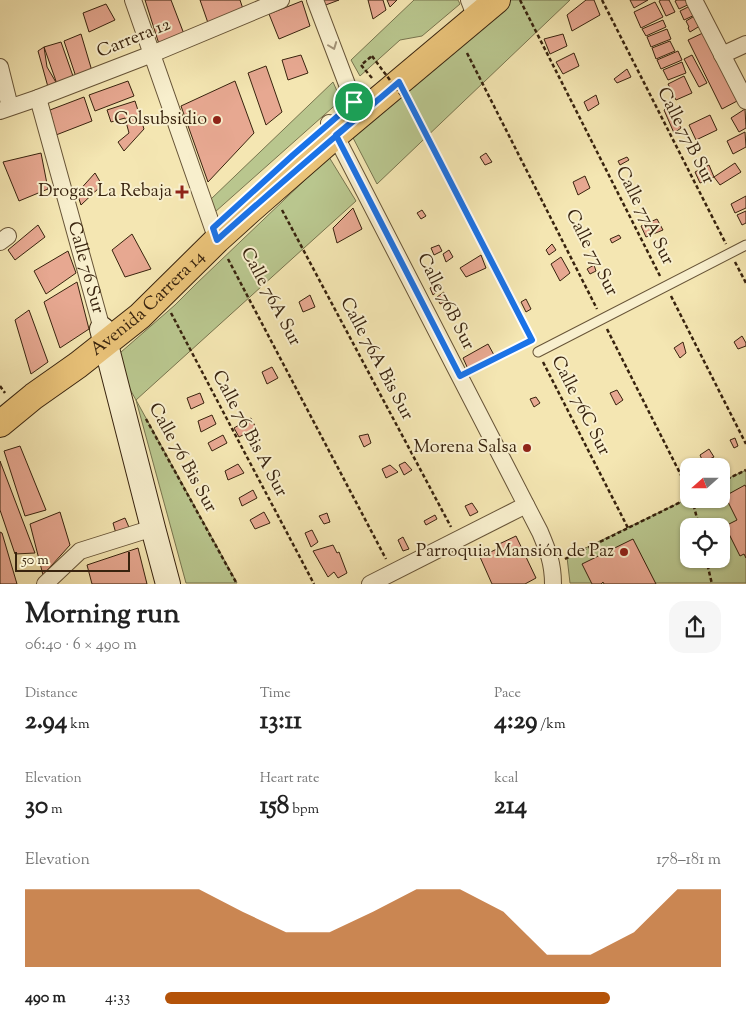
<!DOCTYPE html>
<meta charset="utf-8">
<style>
:root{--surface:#fff;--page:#f6f6f6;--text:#222;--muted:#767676;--accent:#b45309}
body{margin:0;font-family:"Sorts Mill Goudy",serif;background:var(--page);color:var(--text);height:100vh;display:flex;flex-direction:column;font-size:19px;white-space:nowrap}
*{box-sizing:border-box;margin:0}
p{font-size:16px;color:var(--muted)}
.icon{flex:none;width:28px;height:28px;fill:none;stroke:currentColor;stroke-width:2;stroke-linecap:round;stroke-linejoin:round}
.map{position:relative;height:584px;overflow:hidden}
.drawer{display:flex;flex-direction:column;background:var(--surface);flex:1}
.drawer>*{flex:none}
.needle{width:32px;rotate:249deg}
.buttons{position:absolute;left:680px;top:458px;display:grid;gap:10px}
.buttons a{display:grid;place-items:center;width:50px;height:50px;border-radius:10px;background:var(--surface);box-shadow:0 1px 4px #0004;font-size:25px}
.scale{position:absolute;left:15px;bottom:12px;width:115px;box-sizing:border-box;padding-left:5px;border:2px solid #38230e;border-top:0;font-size:14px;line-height:18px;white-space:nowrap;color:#38230e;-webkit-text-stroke:4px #f8efcd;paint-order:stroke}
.pin{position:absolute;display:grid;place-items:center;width:42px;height:42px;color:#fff;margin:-21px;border:2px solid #fff;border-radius:50%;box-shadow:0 1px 5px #0007}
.round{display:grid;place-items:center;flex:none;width:52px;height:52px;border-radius:15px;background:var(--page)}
.headline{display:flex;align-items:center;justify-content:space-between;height:85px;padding:0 25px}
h1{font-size:28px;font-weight:800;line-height:38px}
.metrics{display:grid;grid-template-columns:repeat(3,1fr);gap:8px;height:85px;padding:5px 25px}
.metrics div{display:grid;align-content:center}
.metrics b{font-size:25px;font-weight:800}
.metrics small{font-size:14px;font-weight:400}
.metrics p{font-size:14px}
.chart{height:140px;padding:10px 25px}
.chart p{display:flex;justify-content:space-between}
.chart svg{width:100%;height:90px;margin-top:5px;fill:var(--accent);opacity:.7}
ul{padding:0 25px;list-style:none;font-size:16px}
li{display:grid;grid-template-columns:80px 60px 1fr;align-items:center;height:38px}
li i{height:12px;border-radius:6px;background:var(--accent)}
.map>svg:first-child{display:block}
</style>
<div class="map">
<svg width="746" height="584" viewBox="0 0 746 584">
<rect width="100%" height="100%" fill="#f4e6b2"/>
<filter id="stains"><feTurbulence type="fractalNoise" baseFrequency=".004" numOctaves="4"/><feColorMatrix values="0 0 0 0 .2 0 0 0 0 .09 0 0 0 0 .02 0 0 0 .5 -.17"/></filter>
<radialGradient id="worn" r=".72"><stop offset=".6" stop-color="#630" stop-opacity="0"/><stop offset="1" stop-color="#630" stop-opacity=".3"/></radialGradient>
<path fill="#b9c68e" stroke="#78744e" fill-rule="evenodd" d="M414 0H458L460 4 422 36 400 40 360 76 351 60Z
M511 0H570L377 184 351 134Z
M333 82 341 100 215 212 211 199Z
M329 157 356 201 136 400 237 583H186L136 400 113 359 175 305 196 284Z
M746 470V583H570L567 557 689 498 721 499V482ZM689 526H721V559H689Z"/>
<path fill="#e7a891" stroke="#38230e" d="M145 0H171L184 34 159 44Z
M200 0H240L243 9 208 23Z
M321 0H339L323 6Z
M368 0H383L386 10 373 19Z
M387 0H397L390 7Z
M586 0H594L600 15 572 31 567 15Z
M630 0H648L634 8Z
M661 0H669L675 12 666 16 659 1Z
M677 0H693L694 2 679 9 675 1Z
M302 1 310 26 279 39 269 14Z
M655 2 663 17 641 28 634 12Z
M106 4 115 20 89 32 83 13Z
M694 4 699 13 684 20 680 11Z
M698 14 703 24 690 32 688 28 689 27 686 21Z
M663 20 666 27 646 36 642 29Z
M667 29 671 39 651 47 647 37Z
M705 32 739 100 722 109 688 40Z
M81 34 92 71 76 77 64 41Z
M563 34 567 46 550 54 544 39Z
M670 41 675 51 656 59 652 48Z
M61 42 74 79 57 84 44 47Z
M44 47 47 67 57 84 48 87 38 51Z
M678 51 682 60 661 69 657 60Z
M574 53 579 66 563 74 556 62Z
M301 55 308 73 288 80 282 60Z
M692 55 707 83 699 87 684 59Z
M682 62 686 73 668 80 663 70Z
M266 66 282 112 266 125 248 73Z
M627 69 631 77 617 83 614 79Z
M684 76 692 93 676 100 668 84Z
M128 81 134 96 95 111 89 95Z
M235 81 254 133 208 182 181 106Z
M596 95 599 104 588 111 584 102Z
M84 97 92 121 56 135 50 110Z
M135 101 144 129 124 151 118 142 129 133 125 118 111 122 107 110Z
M669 106 681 128 674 133 664 110Z
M745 109 746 128 739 132 731 118Z
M710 115 717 130 696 140 689 125Z
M745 132 746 147 733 154 727 141Z
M41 153 48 189 19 201 3 162Z
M486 153 492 162 485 165 480 157Z
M627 157 629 160 620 165 618 161Z
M735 163 741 172 720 185 714 177Z
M709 165 714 177 700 183 695 172Z
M95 173 102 185 81 205 77 193Z
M585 176 590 188 578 195 573 182Z
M746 196V208L735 213 731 204Z
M353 208 362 229 337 243 333 228Z
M422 210 426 216 421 219 417 213Z
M746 211V223L742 225 737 215Z
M657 219 663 230 646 237 641 226Z
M38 225 45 237 15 260 8 250Z
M132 234 151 269 125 277 112 250Z
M619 235 621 238 612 243 610 239Z
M552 244 556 250 549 255 546 250Z
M439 245 442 251 434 255 431 248Z
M449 250 453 257 446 262 443 254Z
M68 251 76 273 46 294 34 271Z
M481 255 486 268 466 277 460 268Z
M561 257 570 273 560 281 551 264Z
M594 265 596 271 590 274 587 269Z
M77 282 89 329 60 348 44 302Z
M438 283 441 288 433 295 430 288Z
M444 292 447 301 440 304 437 297Z
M310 295 315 307 303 312 299 302Z
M526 299 531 309 526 312 521 302Z
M29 310 48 362 31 374 15 320Z
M742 336 746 343V346L738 349 734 342Z
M683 342 686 353 680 358 674 348Z
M488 344 494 355 468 369 463 358Z
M272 367 278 378 267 384 262 372Z
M617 390 623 400 616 405 610 393Z
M200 393 204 403 191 409 187 398Z
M536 397 540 403 534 407 530 399Z
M212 415 216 424 201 432 198 421Z
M251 418 256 428 239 437 234 428Z
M368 434 371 443 364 447 359 436Z
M223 435 227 443 212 451 208 443Z
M735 438 738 446 734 448 730 440Z
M20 446 46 510 25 516 4 451Z
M709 449 714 457 703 462 700 455Z
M0 461 35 553 15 554 0 510Z
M405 462 412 470 404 475 399 465Z
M238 464 244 473 228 480 225 471Z
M390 465 398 472 386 478 382 469Z
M745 485 746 487V558L744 554 740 556 725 526 737 520 725 496Z
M253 490 257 498 242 506 239 498Z
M472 503 478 512 470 516 465 506Z
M60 512 70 545 43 575 30 524Z
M264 512 270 523 255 529 250 520Z
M327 513 330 522 324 524 319 516Z
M435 515 437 519 426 525 424 521Z
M125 518 131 532 117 537 113 523Z
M312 530 318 542 311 547 305 533Z
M0 532 2 533 17 584H0Z
M516 536 536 578 525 584H492L480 557 499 548 497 545Z
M403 537 409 549 403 551 398 540Z
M633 539 656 584H604L603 582 601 584H592L582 564Z
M333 545 337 553 339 552 347 573 338 578 334 572 328 577 313 551Z
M138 548 147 584H92L87 565Z"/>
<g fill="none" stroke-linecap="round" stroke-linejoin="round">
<defs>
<path id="lane" d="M538 352 746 245"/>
<g id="street">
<path d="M133 0 217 240"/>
<path d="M315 0 359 116"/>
<path d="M469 0 476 18"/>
<path d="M694 0 746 101"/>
<path d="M722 55 746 44"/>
<path d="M0 67 10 107"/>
<path id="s1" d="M38 98 102 329"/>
<path d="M0 111 38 98 152 54 281 0"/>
<path d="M329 123 540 532C548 551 553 563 553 584"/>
<path d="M0 242 8 236"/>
<path d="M45 584 80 551 153 528"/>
<path d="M370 584 526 505"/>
</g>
<path id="secondary" d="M102 329 153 528 168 584"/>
<g id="primary">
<path id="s2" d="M0 424 34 396 78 365 140 316 217 240 249 211 336 135 497 0"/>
</g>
</defs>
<use href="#lane" stroke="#675437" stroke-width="11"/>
<use href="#street" stroke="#675437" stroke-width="18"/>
<use href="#secondary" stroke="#38230e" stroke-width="26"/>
<use href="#primary" stroke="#38230e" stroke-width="28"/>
<path stroke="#38230e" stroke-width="2.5" stroke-dasharray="4 2.5" stroke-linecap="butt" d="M520 0 660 276
M602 0 726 244
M467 53 597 309
M372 78 361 65 372 56
M408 100 533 342
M282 210 451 527
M228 259 386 559
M735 262 746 283
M671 296 746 444
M171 313 314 584
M607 329 689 491
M543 362 628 528
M473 370 532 340
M0 386 5 393
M146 419 237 584
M721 482 746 470
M692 499 699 526
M565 559 689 498
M706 559 712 584"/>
<use href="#lane" stroke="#f8efcd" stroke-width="9"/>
<use href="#street" stroke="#f8efcd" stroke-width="16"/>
<use href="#secondary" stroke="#f8efcd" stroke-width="24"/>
<use href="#primary" stroke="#eac379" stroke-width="26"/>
<path stroke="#38230e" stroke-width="2.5" stroke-dasharray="4 2.5" stroke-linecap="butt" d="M372 56 407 103"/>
</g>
<defs><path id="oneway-chevron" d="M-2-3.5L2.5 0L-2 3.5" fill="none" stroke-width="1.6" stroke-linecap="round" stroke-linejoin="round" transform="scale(1.25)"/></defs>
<use stroke="#a29377" href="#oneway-chevron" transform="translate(333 46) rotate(69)"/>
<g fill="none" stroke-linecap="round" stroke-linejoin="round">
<defs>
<path id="route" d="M354 102 293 155 213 228 217 240C277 186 338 134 399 82L532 340 460 376 336 135 359 116 354 102"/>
</defs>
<use href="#route" stroke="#fff" stroke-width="10"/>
<use href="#route" stroke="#1a73e8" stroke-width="6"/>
</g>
<g fill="#8f2418" stroke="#f8efcd" stroke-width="2">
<circle cx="217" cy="120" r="5"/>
<path d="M179.5 184.5h5v5h5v5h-5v5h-5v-5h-5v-5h5z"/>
<circle cx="527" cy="448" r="5"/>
<circle cx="624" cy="552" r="5"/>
</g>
<g text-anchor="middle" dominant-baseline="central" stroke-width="4" stroke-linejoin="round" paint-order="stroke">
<g font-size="18" fill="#38230e" stroke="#f8efcd">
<text transform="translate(134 39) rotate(-22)">Carrera 12</text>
<text transform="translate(685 136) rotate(63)">Calle 77B Sur</text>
<text transform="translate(644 216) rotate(63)">Calle 77A Sur</text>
<text transform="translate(591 253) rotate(63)">Calle 77 Sur</text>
<text stroke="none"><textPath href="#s1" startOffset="176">Calle 76 Sur</textPath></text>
<text transform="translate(270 297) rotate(62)">Calle 76A Sur</text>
<text transform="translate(445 302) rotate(63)">Calle 76B Sur</text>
<text stroke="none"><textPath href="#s2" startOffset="191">Avenida Carrera 14</textPath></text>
<text transform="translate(376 359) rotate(62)">Calle 76A Bis Sur</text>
<text transform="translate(580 406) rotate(63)">Calle 76C Sur</text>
<text transform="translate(249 434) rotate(62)">Calle 76 Bis A Sur</text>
<text transform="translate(182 458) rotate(61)">Calle 76 Bis Sur</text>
</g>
<g font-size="18" fill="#38230e" stroke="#f8efcd" text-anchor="end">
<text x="207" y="120">Colsubsidio</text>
<text x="172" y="192">Drogas La Rebaja</text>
<text x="517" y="448">Morena Salsa</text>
<text x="614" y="552">Parroquia Mansión de Paz</text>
</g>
</g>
<rect width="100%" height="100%" filter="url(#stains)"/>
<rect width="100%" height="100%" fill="url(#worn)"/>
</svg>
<div class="buttons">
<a><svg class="needle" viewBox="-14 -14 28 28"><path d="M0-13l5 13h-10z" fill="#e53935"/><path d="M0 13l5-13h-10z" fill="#767676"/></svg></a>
<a><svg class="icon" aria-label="locate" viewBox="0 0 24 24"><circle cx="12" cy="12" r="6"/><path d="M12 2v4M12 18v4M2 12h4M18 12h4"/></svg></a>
</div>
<div class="scale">50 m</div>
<div class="pin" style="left:354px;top:102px;background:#1e9e55"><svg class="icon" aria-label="arrive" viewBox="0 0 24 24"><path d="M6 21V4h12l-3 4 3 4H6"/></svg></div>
</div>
<section class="drawer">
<div class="headline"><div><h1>Morning run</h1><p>06:40 · 6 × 490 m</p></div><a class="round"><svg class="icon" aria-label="share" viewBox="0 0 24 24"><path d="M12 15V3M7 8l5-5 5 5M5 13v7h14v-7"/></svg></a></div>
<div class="metrics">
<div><p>Distance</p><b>2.94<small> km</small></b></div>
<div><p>Time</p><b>13:11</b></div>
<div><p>Pace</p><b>4:29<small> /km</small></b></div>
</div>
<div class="metrics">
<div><p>Elevation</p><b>30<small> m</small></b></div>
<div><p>Heart rate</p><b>158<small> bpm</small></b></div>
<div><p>kcal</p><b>214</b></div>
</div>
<div class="chart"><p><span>Elevation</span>178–181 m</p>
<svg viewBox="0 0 160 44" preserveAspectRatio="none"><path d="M0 44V6L10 6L20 6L30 6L40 6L50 17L60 27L70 27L80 17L90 6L100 6L110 17L120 38L130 38L140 27L150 6L160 6V44z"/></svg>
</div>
<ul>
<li><b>490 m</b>4:33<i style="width:80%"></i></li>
</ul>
</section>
